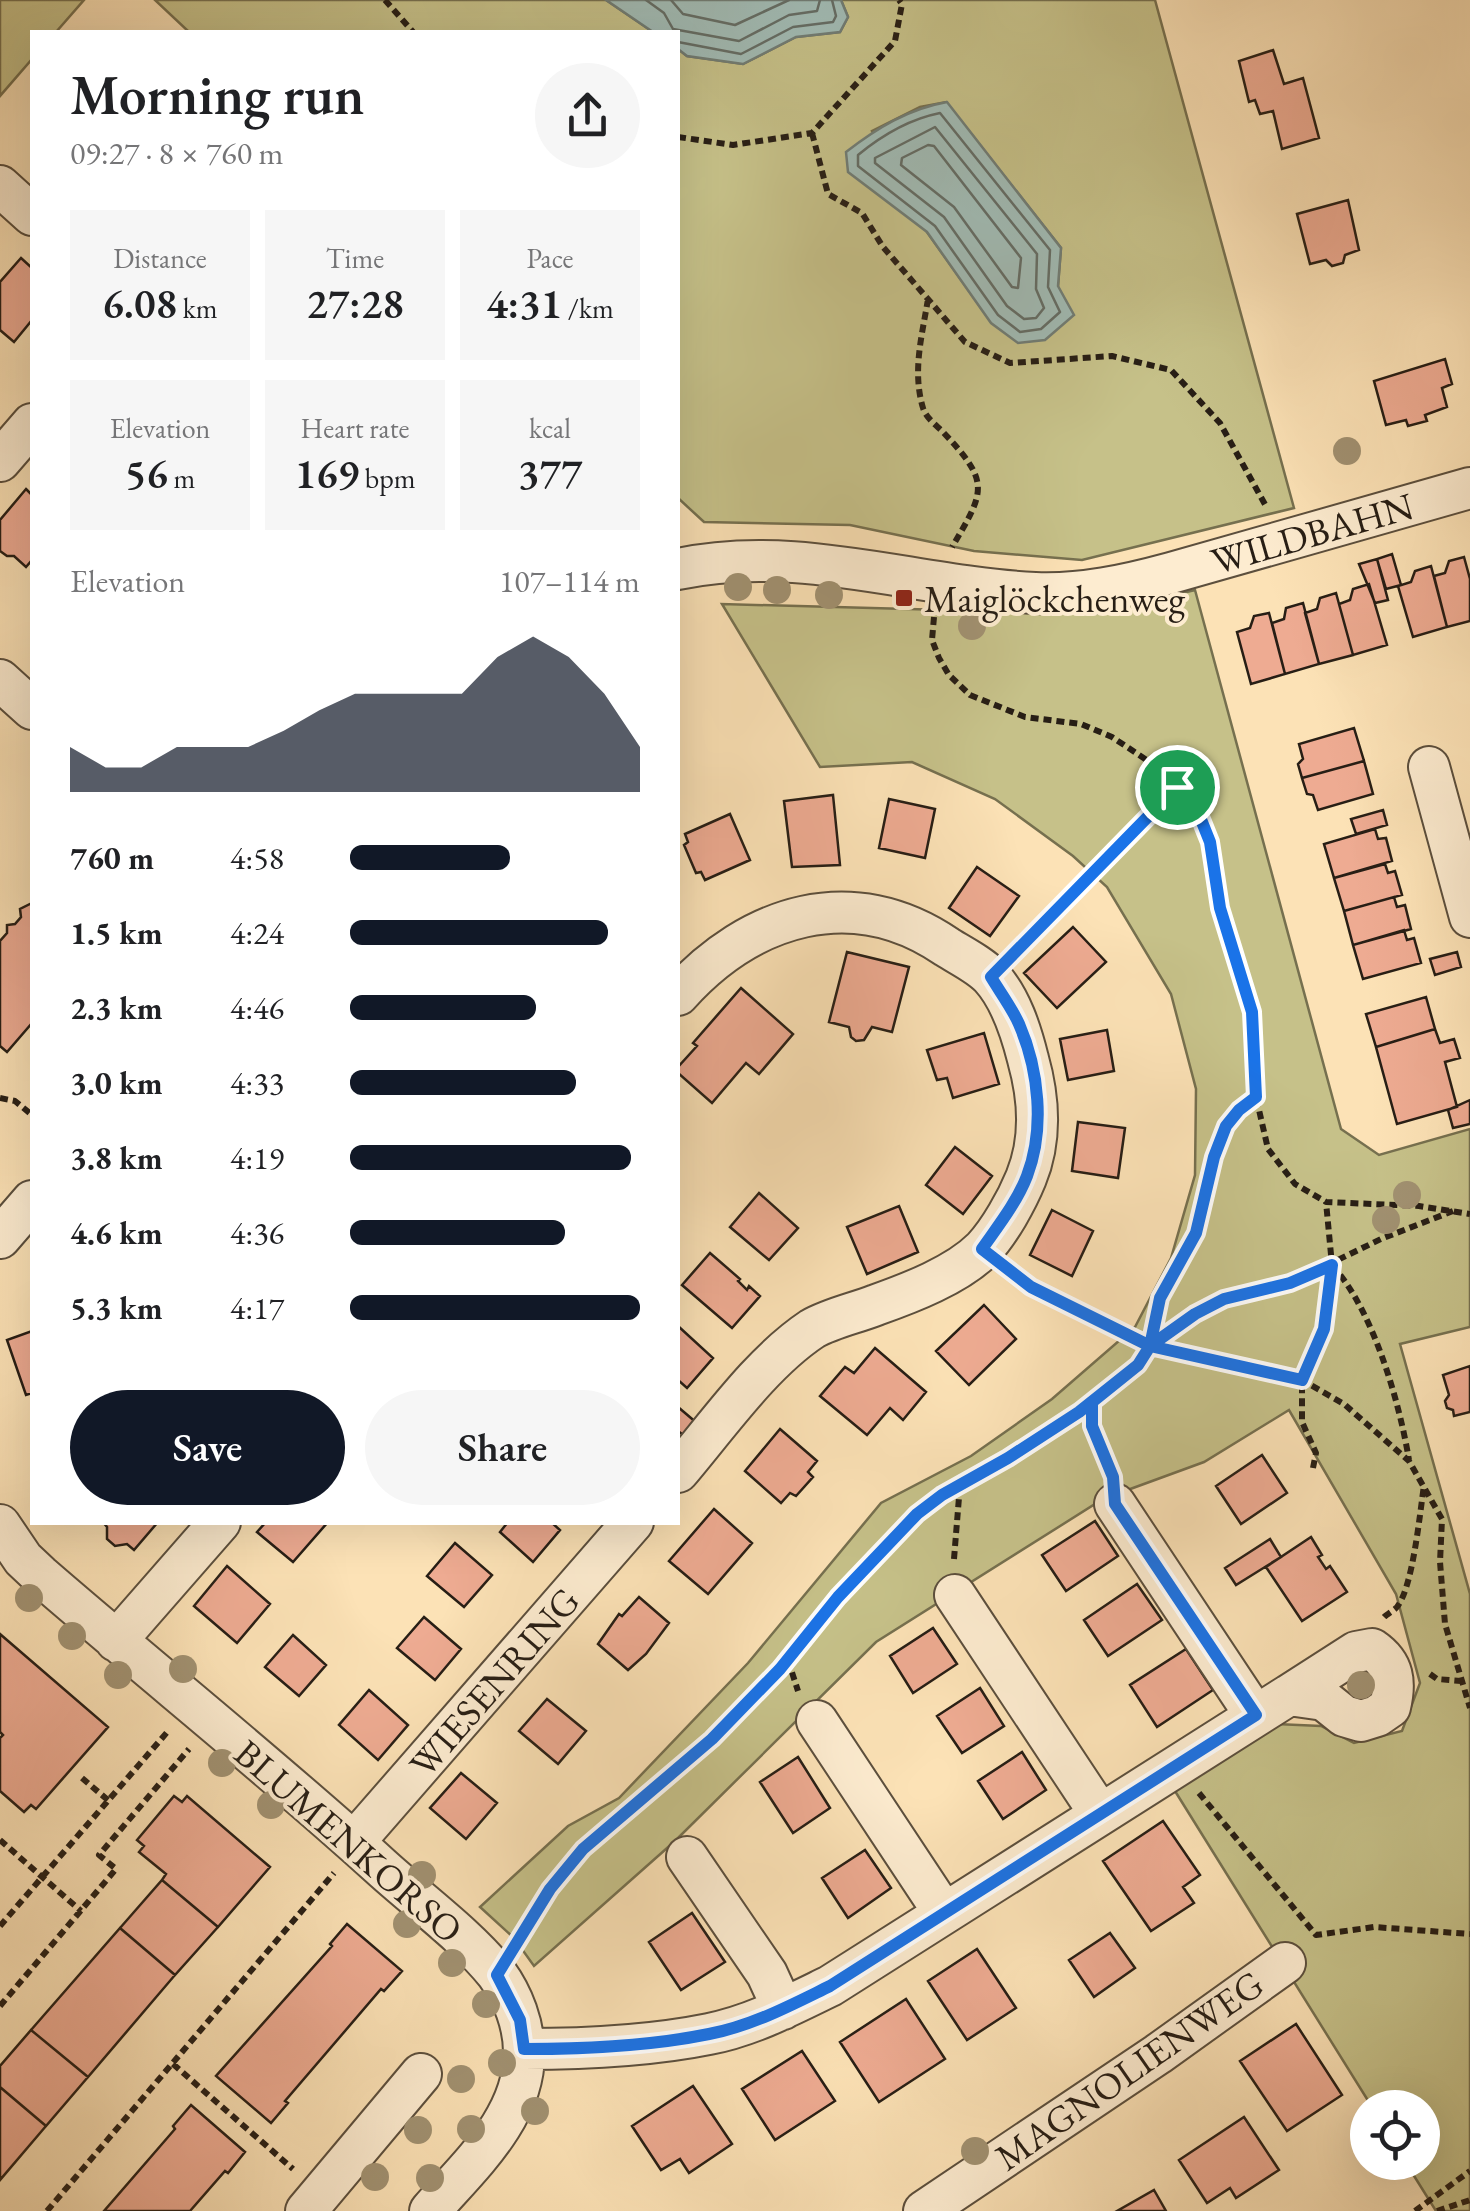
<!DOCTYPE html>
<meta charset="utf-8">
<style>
:root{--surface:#fff;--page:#f6f6f6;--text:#202124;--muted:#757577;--accent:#111827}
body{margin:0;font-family:"EB Garamond",serif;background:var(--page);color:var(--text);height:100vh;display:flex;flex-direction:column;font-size:38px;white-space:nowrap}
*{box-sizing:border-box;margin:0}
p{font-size:32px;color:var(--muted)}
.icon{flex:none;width:55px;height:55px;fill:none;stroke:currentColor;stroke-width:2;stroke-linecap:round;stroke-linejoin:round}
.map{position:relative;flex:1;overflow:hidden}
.sheet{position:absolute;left:30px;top:30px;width:650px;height:1495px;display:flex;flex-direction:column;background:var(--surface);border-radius:0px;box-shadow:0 10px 40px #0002}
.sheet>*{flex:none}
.fabs{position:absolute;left:1350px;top:2090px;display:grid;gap:20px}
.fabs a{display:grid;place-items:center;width:90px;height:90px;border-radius:50%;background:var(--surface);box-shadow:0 10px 40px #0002;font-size:50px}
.pin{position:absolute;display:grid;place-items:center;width:85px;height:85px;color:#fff;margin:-42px;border:5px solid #fff;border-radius:50%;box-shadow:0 2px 10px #0007}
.round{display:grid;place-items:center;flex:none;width:105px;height:105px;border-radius:52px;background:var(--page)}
.head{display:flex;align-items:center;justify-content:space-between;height:170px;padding:0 40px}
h1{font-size:55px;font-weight:600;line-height:75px}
.stats{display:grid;grid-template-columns:repeat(3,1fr);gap:15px;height:170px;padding:10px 40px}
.stats div{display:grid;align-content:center;border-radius:0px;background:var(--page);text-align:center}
.stats b{font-size:42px;font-weight:600}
.stats small{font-size:28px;font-weight:400}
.stats p{font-size:28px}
.chart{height:280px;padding:20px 40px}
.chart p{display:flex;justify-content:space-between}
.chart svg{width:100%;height:180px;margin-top:10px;fill:var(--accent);opacity:.7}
.cta{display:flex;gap:20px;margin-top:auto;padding:20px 40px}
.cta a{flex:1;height:115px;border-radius:60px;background:var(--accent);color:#fff;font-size:40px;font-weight:600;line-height:115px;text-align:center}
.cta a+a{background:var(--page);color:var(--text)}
ul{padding:0 40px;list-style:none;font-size:32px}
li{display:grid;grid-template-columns:160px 120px 1fr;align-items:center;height:75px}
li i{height:25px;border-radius:12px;background:var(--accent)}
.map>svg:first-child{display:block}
</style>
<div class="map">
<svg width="1470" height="2211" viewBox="0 0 1470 2211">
<rect width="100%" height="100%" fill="#fce2b6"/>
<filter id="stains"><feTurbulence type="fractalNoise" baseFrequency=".002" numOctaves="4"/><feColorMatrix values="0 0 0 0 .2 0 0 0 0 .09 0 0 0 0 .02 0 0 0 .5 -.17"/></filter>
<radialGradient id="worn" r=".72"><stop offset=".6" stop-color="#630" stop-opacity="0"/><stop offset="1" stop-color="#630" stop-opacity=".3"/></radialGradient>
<path fill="#c6c189" stroke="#76704f" stroke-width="2.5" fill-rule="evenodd" d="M0 0H84L56 32H32V59L0 96Z
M155 0H606L653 32H189Z
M841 0H1155L1294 508 1082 560 974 551 850 525 704 522 678 498V49L687 56 743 64 796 37 840 32 848 17ZM946 102 1061 248 1058 286 991 322 927 232 872 131 920 107Z
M1195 590 1341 1129 1379 1155 1470 1129V1327L1400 1344 1470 1594V2211H1436L1406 2163 1422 2162V2108L1372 2107 1175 1791 1276 1724 1321 1726 1354 1743 1402 1731 1420 1683 1396 1594 1289 1410 1204 1462 1103 1499 876 1642 675 1841 534 1966 514 1938 480 1907 568 1826 619 1798 748 1663 881 1503 971 1456 1052 1399 1135 1327 1171 1258 1195 1175 1196 1089 1171 994 1107 887 1073 856 995 799 912 762 820 767 722 604 1095 614Z"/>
<path fill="#a1bcb6" stroke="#707d76" stroke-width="2.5" d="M606 0H841L848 17 840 32 796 37 743 64 687 56 678 49V32H653Z
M947 102 1061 248 1058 286 1074 315 1045 340 1018 343 991 323 927 232 848 172 846 152C877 128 908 109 947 102Z"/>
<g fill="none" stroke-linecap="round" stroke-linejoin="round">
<path stroke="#646d66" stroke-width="2.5" d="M646 0 664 13 673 29 739 41 789 15 817 11 820 0
M671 0 683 14 735 25 789 0
M678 42 741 54 793 27 833 22 836 16 832 0
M940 113 1050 250 1048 287 1060 312 1041 329 1020 332 998 315 935 226 858 166V155C881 136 910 119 940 113Z
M935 127 1037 254 1036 289 1044 308 1036 318 1024 319 1007 306 944 217 875 163V158Z
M928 145 934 146 1021 258 1018 288 1012 287 954 207 901 165 902 158Z"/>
</g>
<path fill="#eeab92" stroke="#271e15" stroke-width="2.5" d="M1273 50 1284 84 1303 78 1319 138 1282 149 1273 111 1260 114 1255 100 1249 102 1239 61Z
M1348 200 1359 250 1345 255 1343 263 1332 266 1326 260 1310 264 1297 214Z
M21 258 32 268V320L14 342 0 330V282Z
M1445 359 1452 384 1442 388 1447 407 1425 415 1427 421 1408 426 1406 420 1386 425 1374 381Z
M26 489 32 495V560L26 567 14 556H7L0 551V520Z
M1392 554 1401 585 1386 589 1377 559Z
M1464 557 1470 579V621L1447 627 1434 576 1445 573 1449 561Z
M1377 559 1388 600 1375 603 1359 564Z
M1431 566 1447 627 1413 637 1398 586 1411 582 1415 571Z
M1369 584 1387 645 1353 655 1339 604 1350 600 1353 589Z
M1336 593 1353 655 1319 664 1305 613 1317 609 1320 598Z
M1303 603 1319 664 1285 674 1272 623 1284 619 1286 608Z
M1269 613 1285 674 1251 684 1237 632 1250 628 1254 616Z
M1354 728 1364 761 1302 778 1298 764 1303 759 1299 744Z
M1364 761 1373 794 1318 810 1313 795 1307 794 1302 778Z
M833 795 840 865 792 867 784 801Z
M889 799 935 809 925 858 879 848Z
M1383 810 1387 825 1356 834 1351 819Z
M730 814 750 860 705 880 701 872 696 873 684 845 688 842 685 834Z
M1375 829 1378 839 1386 838 1392 861 1334 878 1324 844Z
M1385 864 1388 873 1395 871 1402 895 1344 911 1334 878Z
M977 867 1019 896 990 936 949 908Z
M1394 897 1397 907 1405 905 1411 929 1353 945 1344 911Z
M32 903V1023L7 1052 0 1046V941L7 933V925L15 924 21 917 20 909Z
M1073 927 1106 962 1057 1008 1024 973Z
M1404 930 1407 940 1414 938 1421 963 1363 979 1353 945Z
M847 952 909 967 892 1032 872 1027 864 1040 856 1041 851 1037 849 1027 829 1022Z
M1457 952 1461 967 1435 975 1430 959Z
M741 988 793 1034 759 1074 746 1063 712 1103 678 1073V1067L697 1046 693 1043Z
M1426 997 1435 1029 1376 1047 1366 1014Z
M1435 1029 1440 1043 1454 1039 1460 1058 1445 1062 1457 1107 1397 1124 1376 1047Z
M1107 1030 1114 1071 1068 1080 1060 1039Z
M984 1033 999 1084 953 1098 947 1078 937 1080 927 1050Z
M1470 1100V1124L1453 1128 1448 1110Z
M1078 1122 1125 1128 1118 1178 1072 1171Z
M955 1147 992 1176 963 1214 926 1185Z
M759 1193 798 1228 769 1260 730 1227Z
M899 1206 918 1252 867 1274 847 1227Z
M1052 1210 1093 1231 1072 1276 1030 1255Z
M710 1253 740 1279 738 1281 747 1290 749 1286 760 1296 732 1328 682 1285Z
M984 1305 1016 1339 969 1385 936 1351Z
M678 1326 713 1358 687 1388 678 1380Z
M32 1331V1393L26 1395 7 1340Z
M875 1348 926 1392 903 1420 890 1408 867 1435 820 1396 845 1367 854 1373Z
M1470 1366V1412L1454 1416 1453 1410 1447 1408 1445 1401 1449 1395 1443 1375Z
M678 1407 698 1424 687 1438 678 1431Z
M780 1429 817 1461 808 1472 813 1477 796 1496 790 1493 781 1503 745 1471Z
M1262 1455 1287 1493 1241 1524 1216 1486Z
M714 1509 752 1543 708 1594 669 1561Z
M1095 1521 1118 1556 1066 1591 1042 1555Z
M103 1522H158L134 1550 127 1544 115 1546 107 1539V1527Z
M266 1522H328L293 1562 257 1532Z
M508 1522H551L560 1530 533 1562 500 1532Z
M1311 1537 1322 1555 1318 1557 1326 1569 1330 1566 1347 1592 1302 1621 1266 1567Z
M1270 1539 1281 1557 1236 1585 1225 1568Z
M455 1543 492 1575 464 1607 427 1576Z
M227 1566 270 1604 237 1643 194 1606Z
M1137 1584 1162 1620 1108 1656 1084 1620Z
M639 1597 669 1623 646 1654 628 1670 598 1644 619 1614 622 1616Z
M424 1617 461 1649 435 1680 397 1648Z
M933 1628 957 1664 913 1693 890 1656Z
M0 1634 108 1727 36 1809 31 1805 24 1812 0 1791V1738L3 1735 0 1732Z
M293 1635 326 1665 299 1696 265 1667Z
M1186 1649 1213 1690 1157 1727 1130 1685Z
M980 1688 1004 1726 962 1753 937 1716Z
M369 1690 408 1725 378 1760 339 1725Z
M547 1699 586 1731 558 1764 519 1731Z
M1022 1752 1046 1790 1003 1819 978 1781Z
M798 1757 830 1808 793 1833 760 1782Z
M461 1773 497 1803 466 1839 430 1808Z
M174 1796 182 1802 187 1796 270 1867 218 1927 162 1880 166 1874 139 1852 144 1846 137 1840Z
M1163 1821 1200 1875 1183 1887 1194 1903 1151 1931 1103 1861Z
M865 1850 891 1888 848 1918 822 1878Z
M162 1880 218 1927 175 1975 120 1928Z
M692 1913 725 1962 681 1990 649 1942Z
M347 1924 402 1971 384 1991 381 1989 285 2101 288 2103 271 2123 216 2076 332 1946 330 1944Z
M120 1928 175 1975 88 2077 31 2030Z
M1110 1933 1135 1968 1094 1997 1069 1960Z
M977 1949 1016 2008 967 2040 928 1981Z
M906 1999 945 2059 879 2102 840 2042Z
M1296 2024 1342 2095 1287 2131 1240 2061Z
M31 2030 88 2077 46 2126 0 2087V2066Z
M802 2051 835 2101 775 2140 742 2089Z
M693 2086 732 2144 689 2173 680 2159 661 2170 632 2126Z
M0 2087 46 2126 0 2180Z
M191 2105 245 2152 228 2173 225 2171 190 2211H104L175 2129 173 2126Z
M1244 2117 1279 2170 1236 2198 1230 2188 1207 2203 1179 2160Z
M1154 2190 1166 2211H1117Z"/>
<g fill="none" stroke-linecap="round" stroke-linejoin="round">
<defs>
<path id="minor" d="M0 186 32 215
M0 461 32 424
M678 569C798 543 915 587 1035 593 1081 595 1127 585 1171 573L1470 488
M0 680 32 709
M1429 767 1470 917
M678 995C750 915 852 882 947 947 961 956 980 965 991 977 1011 999 1021 1031 1028 1059 1039 1098 1042 1139 1026 1178 1017 1200 1000 1231 983 1249 957 1275 910 1293 876 1305 856 1313 831 1318 812 1329 761 1363 718 1425 678 1472
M0 1238 32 1201
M1115 1504 1255 1715
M0 1525 23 1559 40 1575C153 1673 270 1766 380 1866 416 1899 468 1937 497 1974 513 1996 524 2025 524 2052 525 2117 470 2165 430 2211
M955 1595 1100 1814
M116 1641 220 1522
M817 1721 944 1913
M354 1842 633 1522
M687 1857 767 1974 783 2009
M524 2049C584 2049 650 2046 709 2034 751 2026 791 2005 830 1986L1289 1695 1324 1700 1344 1716 1361 1721 1377 1716 1390 1707C1396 1682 1394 1664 1372 1649L1356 1652 1289 1695
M306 2211 421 2074
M924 2211 1158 2054 1285 1963"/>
</defs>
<use href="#minor" stroke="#5c4f3d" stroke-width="44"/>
<path stroke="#271e15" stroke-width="6" stroke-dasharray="8 5" stroke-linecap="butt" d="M385 0 413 32
M812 133 828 194 862 213 883 247 965 342 1010 363 1112 356 1171 370 1220 423 1267 508
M678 137 733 145 812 133 895 41 902 4 899 0
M928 299C922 336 912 371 923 408 926 418 936 425 943 432 990 482 986 490 952 547
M934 617 932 640 939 658 949 675 970 695 1025 717 1081 724 1112 737 1148 761 1177 787 1198 812 1210 841 1221 908 1252 1012 1256 1097 1268 1149 1295 1184 1326 1202 1419 1206 1470 1214
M1016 951 1177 787
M0 1098 15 1101 32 1115
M1332 1265C1373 1310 1399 1400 1409 1460
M1011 1272 1031 1287 1150 1346 1302 1380 1344 1404 1409 1461 1442 1519 1440 1562 1445 1624 1470 1708
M1151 1345 1195 1314 1225 1299 1290 1283 1381 1239 1453 1211
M1092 1403V1426L1110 1468
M1313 1468 1316 1453 1302 1422V1380L1324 1329 1332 1265 1326 1202
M954 1559 960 1485
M1384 1617C1385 1616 1397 1608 1397 1607 1413 1587 1420 1512 1424 1485
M788 1660 798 1691
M1430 1674 1437 1679 1461 1681
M82 1778 109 1801
M1199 1793 1316 1935 1374 1927 1470 1934
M0 1840 81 1911
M0 1926 169 1730
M518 1945 549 1889 583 1849 712 1739 779 1669 838 1597 917 1513 942 1495 1008 1458 1079 1412 1138 1365 1150 1346 1160 1299 1196 1233 1214 1157 1226 1127 1239 1110 1256 1097
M0 2006 116 1869 99 1855 189 1749
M173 2064 293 2169
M47 2211 334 1873
M1415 2211 1470 2171
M1437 2211 1470 2200"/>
<use href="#minor" stroke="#fdecd0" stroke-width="40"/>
</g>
<g fill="#a19171">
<circle cx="1347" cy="451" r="14"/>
<circle cx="738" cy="587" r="14"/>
<circle cx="777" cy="590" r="14"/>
<circle cx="829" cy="595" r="14"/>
<circle cx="972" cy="626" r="14"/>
<circle cx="1407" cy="1195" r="14"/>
<circle cx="1386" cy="1220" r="14"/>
<circle cx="29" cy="1598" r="14"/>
<circle cx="72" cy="1636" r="14"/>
<circle cx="183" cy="1669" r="14"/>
<circle cx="118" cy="1675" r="14"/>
<circle cx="1361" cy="1685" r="14"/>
<circle cx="222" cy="1763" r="14"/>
<circle cx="271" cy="1805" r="14"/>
<circle cx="422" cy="1875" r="14"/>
<circle cx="407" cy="1924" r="14"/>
<circle cx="452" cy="1963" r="14"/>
<circle cx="486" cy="2004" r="14"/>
<circle cx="502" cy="2063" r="14"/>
<circle cx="461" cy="2079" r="14"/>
<circle cx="535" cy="2111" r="14"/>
<circle cx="471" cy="2129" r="14"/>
<circle cx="418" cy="2130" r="14"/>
<circle cx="975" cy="2151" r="14"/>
<circle cx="375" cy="2177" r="14"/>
<circle cx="430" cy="2178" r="14"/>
</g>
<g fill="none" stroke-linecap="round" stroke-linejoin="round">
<defs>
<path id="route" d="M1177 787 1198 812 1210 842 1220 908 1252 1012 1256 1097 1239 1110 1226 1126 1214 1157 1196 1233 1160 1298 1150 1346 1138 1365 1079 1412 1008 1458 942 1495 917 1514 838 1597 780 1669 712 1739 583 1849 550 1889 497 1975 520 2020 524 2049C584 2049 650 2046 709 2034 752 2026 791 2005 830 1986L1256 1715 1115 1504 1113 1477 1092 1426V1402L1138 1365 1150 1346 1195 1314 1224 1299 1290 1283 1332 1265 1324 1329 1302 1380 1150 1346 1031 1287 982 1249C998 1226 1017 1202 1027 1176 1045 1129 1039 1070 1019 1024 1012 1008 1000 992 991 977L1177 787"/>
</defs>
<use href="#route" stroke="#fff" stroke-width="20"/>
<use href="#route" stroke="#1a73e8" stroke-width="12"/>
</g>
<rect fill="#8f2418" stroke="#fdecd0" stroke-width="4" x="894" y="588" width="20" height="20" rx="5"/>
<g text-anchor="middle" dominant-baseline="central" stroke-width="8" stroke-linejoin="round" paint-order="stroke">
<g font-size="38" fill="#271e15" stroke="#fdecd0">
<text transform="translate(1312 533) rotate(-16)">WILDBAHN</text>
<text transform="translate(494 1682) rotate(-49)">WIESENRING</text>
<text transform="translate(349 1841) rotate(41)">BLUMENKORSO</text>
<text transform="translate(1129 2070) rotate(-35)">MAGNOLIENWEG</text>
</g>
<g font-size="38" fill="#271e15" stroke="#fdecd0" text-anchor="start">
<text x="924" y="598">Maiglöckchenweg</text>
</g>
</g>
<rect width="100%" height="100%" filter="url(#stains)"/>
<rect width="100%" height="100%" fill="url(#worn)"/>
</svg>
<div class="fabs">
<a><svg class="icon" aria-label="locate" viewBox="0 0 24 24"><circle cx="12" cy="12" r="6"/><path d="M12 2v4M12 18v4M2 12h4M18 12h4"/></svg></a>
</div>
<div class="pin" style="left:1177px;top:787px;background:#1e9e55"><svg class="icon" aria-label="arrive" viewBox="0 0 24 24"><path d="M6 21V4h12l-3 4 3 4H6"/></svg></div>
<section class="sheet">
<div class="head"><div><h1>Morning run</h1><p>09:27 · 8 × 760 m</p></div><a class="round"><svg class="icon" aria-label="share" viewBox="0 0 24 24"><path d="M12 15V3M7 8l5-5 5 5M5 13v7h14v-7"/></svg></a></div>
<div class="stats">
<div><p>Distance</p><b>6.08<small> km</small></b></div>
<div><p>Time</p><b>27:28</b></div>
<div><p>Pace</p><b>4:31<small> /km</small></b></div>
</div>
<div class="stats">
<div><p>Elevation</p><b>56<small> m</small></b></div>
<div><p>Heart rate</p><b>169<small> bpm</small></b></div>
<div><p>kcal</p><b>377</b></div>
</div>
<div class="chart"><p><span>Elevation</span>107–114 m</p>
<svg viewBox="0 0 160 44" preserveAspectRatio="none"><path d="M0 44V33L10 38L20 38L30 33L40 33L50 33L60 29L70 24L80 20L90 20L100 20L110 20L120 11L130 6L140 11L150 20L160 33V44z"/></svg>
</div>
<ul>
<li><b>760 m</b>4:58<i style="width:55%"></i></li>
<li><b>1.5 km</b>4:24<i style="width:89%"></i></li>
<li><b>2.3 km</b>4:46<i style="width:64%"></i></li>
<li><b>3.0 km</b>4:33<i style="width:78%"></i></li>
<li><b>3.8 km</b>4:19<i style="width:97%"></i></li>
<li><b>4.6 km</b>4:36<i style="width:74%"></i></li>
<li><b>5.3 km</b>4:17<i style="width:100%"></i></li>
</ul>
<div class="cta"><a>Save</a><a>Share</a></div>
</section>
</div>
